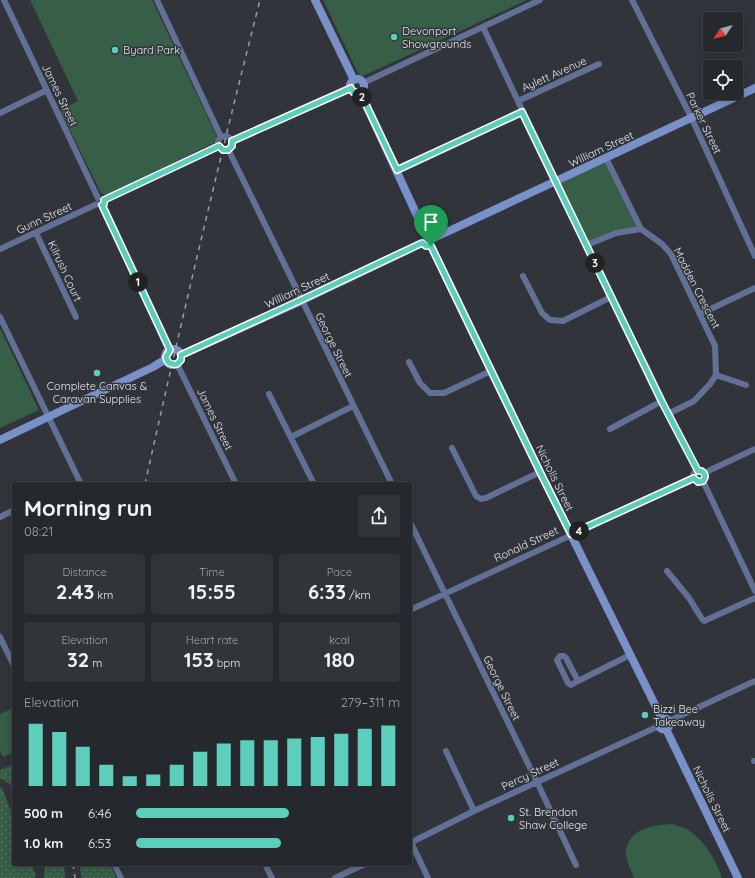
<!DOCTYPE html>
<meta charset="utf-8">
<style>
:root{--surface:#25282c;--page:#313438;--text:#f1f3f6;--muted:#a3a6a9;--line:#424448;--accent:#5ccebb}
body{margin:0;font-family:Quicksand,sans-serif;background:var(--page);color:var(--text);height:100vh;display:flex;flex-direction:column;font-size:15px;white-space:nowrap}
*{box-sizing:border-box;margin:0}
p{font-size:13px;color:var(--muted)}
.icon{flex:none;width:22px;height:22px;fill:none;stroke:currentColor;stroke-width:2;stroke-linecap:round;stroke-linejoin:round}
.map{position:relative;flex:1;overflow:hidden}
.sheet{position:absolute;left:12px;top:482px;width:400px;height:384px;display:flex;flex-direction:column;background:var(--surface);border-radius:4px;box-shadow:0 2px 10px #0003,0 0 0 1px var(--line)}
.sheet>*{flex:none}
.needle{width:26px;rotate:235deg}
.buttons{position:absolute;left:703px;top:12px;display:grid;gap:8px}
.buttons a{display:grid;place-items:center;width:40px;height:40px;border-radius:4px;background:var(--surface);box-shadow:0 2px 10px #0003,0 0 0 1px var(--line);font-size:20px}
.pin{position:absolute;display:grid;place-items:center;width:34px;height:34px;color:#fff;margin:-41px -17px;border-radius:50% 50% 50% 0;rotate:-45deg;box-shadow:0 0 4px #0007}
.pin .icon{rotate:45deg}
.km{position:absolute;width:20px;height:20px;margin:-10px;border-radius:50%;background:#222;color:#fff;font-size:11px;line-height:20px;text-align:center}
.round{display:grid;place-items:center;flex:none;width:42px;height:42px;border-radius:4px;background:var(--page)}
.headline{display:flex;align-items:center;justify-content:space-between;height:68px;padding:0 12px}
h1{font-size:22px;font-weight:700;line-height:30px}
.stats{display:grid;grid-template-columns:repeat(3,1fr);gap:6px;height:68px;padding:4px 12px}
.stats div{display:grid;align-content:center;border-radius:4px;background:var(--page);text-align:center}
.stats b{font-size:20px;font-weight:700}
.stats small{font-size:11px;font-weight:400}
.stats p{font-size:11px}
.chart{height:112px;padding:8px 12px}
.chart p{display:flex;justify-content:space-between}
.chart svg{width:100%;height:72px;margin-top:4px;stroke:var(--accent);stroke-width:6}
ul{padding:0 12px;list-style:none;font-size:13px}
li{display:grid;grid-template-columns:64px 48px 1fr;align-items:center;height:30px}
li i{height:10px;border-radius:5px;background:var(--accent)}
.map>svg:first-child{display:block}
</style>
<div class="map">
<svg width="755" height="878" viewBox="0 0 755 878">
<defs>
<pattern id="grass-dots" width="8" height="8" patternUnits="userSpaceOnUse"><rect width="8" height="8" fill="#375e47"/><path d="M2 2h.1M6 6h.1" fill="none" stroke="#547562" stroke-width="1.8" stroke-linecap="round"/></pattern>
</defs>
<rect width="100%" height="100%" fill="#31353b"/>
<path fill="url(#grass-dots)" d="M14 764V795L10 784 0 778V770Z
M0 787 2 788 14 820V864H31L36 875 35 878H0Z
M45 864H64L65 878H44Z
M79 864H110L116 878H82Z"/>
<path fill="#375e47" d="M30 0H152L217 137 216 142 107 195 101 193 60 110 78 101Z
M323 0H527L363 76 359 75Z
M606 158 641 229 616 233 587 245 556 182Z
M0 328 39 410 0 428Z
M11 709 14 716V752L3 757 0 751V714Z
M672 824C677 826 683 827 687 829 704 840 716 860 722 878H634C631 870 625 859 626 850 630 828 654 825 672 824Z"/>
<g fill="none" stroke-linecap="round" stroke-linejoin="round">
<path stroke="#617094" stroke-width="6" d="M4 0 98 198
M157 0 221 137
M632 0 692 119 755 256
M483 27 556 182 662 401 698 471
M363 83 540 0
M518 101 599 64
M0 113 47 90
M218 143a7 7 0 1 1 14 0a7 7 0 1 1-14 0Z
M232 141 351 88
M228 149 392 484
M606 158 641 229
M397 170 523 112
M104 200 219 146
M102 205 170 350
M36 233 76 317
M587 245 616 233 641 229 662 244 671 254 715 346 716 375 710 384 694 401 668 414
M0 249 97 204
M523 276 542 313 550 320 563 321 611 297
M700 314 755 288
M0 317 81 484
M409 362 420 383 430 393H444L491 371
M177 364 236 484
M716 375 746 385
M269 394 314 484
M610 429 662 401
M291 437 353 406
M452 448 476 496 481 499 486 498 540 472
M693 476a6 6 0 1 1 12 0a6 6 0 1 1-12 0Z
M704 473 755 449
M703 481 755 591
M0 517 14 510
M410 522 537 782 576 865
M667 571 689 598 702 619 704 621 755 598
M410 610 694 478
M0 637 14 666
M578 681 566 658 564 656H560L557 660 568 683 571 685 578 681 630 655
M669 721 755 681
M446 751 474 811
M754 761H755
M410 840 428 878
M410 843 474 811 659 726
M114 864 121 878
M265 864 272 878
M335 878 365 864"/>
<path stroke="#7990c9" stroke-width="8" d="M315 0 354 80
M350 86a7 7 0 1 1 14 0a7 7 0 1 1-14 0Z
M360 92 426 235
M434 238 755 88
M431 246 540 472 662 719
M165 357a8 8 0 1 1 16 0a8 8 0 1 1-16 0Z
M181 355 301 301 422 243
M0 440 153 367 166 359
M658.5 724a5.5 5.5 0 1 1 11 0a5.5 5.5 0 1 1-11 0Z
M666 729 738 878"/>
<path stroke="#999ca0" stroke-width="1.5" stroke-dasharray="5 5" stroke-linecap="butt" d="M145 484C181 322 219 161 260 0
M73 864 75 878"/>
</g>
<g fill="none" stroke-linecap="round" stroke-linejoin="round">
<defs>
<path id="route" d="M351 88 353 92H360L397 170 522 112 662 402 698 471C702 470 705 473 705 477L703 481 698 482 694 478 571 534 540 472 431 246H426L422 243 301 300 181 355V360L177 364C171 365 167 363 166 357L170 350 102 205 104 204V200L219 146 223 150H228L232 146V141Z"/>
</defs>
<use href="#route" stroke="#fff" stroke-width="8"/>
<use href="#route" stroke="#5ccebb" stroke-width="5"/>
</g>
<g fill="#5ccebb" stroke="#31353b" stroke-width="1.5">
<circle cx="394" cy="37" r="4"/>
<circle cx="115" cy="50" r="4"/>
<circle cx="97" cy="373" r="4"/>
<circle cx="645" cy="715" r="4"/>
<circle cx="511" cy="818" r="4"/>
</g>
<g text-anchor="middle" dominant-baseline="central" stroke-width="3" stroke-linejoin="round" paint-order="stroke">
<g font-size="11" fill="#e5e8eb" stroke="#31353b" text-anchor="start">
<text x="402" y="31">Devonport<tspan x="402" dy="13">Showgrounds</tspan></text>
<text x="123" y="50">Byard Park</text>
<text x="97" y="386" text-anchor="middle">Complete Canvas &amp;<tspan x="97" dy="13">Caravan Supplies</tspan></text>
<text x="653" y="709">Bizzi Bee<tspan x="653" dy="13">Takeaway</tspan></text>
<text x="519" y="812">St. Brendon<tspan x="519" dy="13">Shaw College</tspan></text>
</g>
<g font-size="11" fill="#e5e8eb" stroke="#31353b">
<text transform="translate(554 74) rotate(-24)">Aylett Avenue</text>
<text transform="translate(60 95) rotate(64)">James Street</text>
<text transform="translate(704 123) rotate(64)">Parker Street</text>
<text transform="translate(601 149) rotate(-25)">William Street</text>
<text transform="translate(44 218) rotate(-25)">Gunn Street</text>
<text transform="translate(65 271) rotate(65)">Kilrush Court</text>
<text transform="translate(697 288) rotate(63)">Madden Crescent</text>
<text transform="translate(297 290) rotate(-25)">William Street</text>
<text transform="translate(334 345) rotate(64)">George Street</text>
<text transform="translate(215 419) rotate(64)">James Street</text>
<text transform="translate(555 478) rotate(64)">Nicholls Street</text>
<text transform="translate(526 544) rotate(-25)">Ronald Street</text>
<text transform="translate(502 688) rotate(64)">George Street</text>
<text transform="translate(530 774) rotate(-25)">Percy Street</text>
<text transform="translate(712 799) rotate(64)">Nicholls Street</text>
</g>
</g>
</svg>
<div class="buttons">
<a><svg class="needle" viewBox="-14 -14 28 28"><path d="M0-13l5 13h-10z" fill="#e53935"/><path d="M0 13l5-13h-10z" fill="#a3a6a9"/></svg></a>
<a><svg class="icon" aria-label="locate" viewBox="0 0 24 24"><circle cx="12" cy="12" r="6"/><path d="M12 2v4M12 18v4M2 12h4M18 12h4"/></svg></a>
</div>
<div class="pin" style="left:431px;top:246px;background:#1e9e55"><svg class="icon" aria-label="arrive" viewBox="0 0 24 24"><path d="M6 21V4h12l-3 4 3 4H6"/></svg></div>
<b class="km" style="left:138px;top:282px">1</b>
<b class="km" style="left:362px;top:97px">2</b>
<b class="km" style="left:595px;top:263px">3</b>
<b class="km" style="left:579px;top:531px">4</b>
<section class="sheet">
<div class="headline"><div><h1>Morning run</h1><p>08:21</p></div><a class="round"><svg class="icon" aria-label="share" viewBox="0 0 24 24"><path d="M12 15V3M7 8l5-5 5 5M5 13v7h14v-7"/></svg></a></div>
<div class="stats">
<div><p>Distance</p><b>2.43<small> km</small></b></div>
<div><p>Time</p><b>15:55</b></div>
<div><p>Pace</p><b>6:33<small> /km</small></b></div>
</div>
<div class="stats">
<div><p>Elevation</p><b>32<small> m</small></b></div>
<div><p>Heart rate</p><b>153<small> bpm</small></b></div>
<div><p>kcal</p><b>180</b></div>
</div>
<div class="chart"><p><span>Elevation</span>279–311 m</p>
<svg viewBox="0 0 160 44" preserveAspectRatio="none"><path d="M5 44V6M15 44V11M25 44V20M35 44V31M45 44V38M55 44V37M65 44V31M75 44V23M85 44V18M95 44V16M105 44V16M115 44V15M125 44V14M135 44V12M145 44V9M155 44V7"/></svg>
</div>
<ul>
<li><b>500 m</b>6:46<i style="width:58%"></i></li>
<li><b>1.0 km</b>6:53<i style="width:55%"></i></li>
</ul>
</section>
</div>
